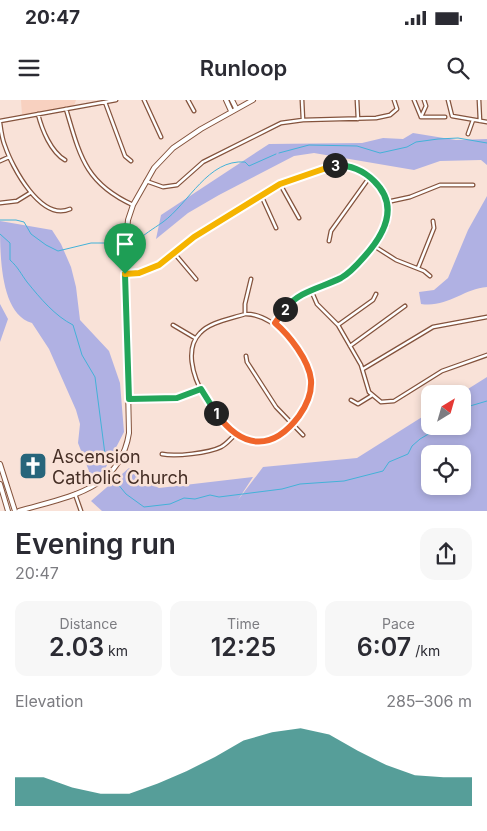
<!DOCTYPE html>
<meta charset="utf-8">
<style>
:root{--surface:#fff;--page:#f7f7f7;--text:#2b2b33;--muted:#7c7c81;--accent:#0f766e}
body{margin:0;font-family:Inter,sans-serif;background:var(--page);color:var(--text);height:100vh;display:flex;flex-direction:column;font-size:19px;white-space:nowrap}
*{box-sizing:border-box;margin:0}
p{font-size:16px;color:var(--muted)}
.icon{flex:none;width:28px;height:28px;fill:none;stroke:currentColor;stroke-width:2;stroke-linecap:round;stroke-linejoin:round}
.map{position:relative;height:411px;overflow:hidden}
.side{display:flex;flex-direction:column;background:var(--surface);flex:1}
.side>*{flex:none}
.needle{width:32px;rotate:37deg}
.tools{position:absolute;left:421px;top:285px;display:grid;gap:10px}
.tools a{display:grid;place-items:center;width:50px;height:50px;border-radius:10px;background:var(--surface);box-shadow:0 2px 8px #0003;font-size:25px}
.pin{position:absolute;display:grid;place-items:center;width:42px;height:42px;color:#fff;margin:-51px -21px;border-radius:50% 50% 50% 0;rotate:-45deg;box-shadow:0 0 5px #0007}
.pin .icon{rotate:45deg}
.km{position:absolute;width:25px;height:25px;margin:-12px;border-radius:50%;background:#222;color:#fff;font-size:14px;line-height:25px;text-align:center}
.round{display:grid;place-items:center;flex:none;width:52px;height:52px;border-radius:15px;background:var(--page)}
.head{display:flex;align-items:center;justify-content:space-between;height:85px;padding:0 15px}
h1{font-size:28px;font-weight:600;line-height:38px}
.stats{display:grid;grid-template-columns:repeat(3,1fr);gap:8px;height:85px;padding:5px 15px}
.stats div{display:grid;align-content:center;border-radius:12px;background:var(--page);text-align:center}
.stats b{font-size:25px;font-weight:600}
.stats small{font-size:14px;font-weight:400}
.stats p{font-size:14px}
.chart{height:140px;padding:10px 15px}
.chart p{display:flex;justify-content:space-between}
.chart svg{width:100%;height:90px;margin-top:5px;fill:var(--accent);opacity:.7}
.status{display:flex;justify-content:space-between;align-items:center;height:35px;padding:0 25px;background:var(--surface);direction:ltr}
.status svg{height:14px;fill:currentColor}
header{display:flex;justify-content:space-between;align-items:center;height:65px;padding:0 15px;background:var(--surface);font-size:22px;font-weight:600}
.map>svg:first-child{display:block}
</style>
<div class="status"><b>20:47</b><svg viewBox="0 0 49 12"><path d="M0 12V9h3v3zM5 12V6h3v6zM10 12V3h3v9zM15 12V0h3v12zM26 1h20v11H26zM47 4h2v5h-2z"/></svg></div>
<header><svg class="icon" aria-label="menu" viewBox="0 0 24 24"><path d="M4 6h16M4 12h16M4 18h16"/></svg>Runloop<svg class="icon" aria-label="search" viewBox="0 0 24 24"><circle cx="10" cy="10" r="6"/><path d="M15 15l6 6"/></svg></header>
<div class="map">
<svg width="487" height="411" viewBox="0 0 487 411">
<rect width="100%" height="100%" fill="#f9e2d8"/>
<path fill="#f8d1c0" d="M21 0H76L74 6 22 15Z"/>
<path fill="#b0b1e3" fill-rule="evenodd" d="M413 33 456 40 487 39V65L481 60 440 61 414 70 314 53 294 56 219 95 188 113 156 139 161 115 269 44 362 43 383 38 403 39Z
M487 96V187C463 189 447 208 421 204L419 192 434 190 448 178 468 130Z
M0 121 52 130 61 144 71 167 76 187 80 220 109 251 120 283 124 332 105 369 88 381 89 371 78 343 80 324 76 310 49 249 32 223C0 214 0 155 0 121Z
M0 204 8 219 0 242Z
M487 277V411H102L91 401 129 368 137 377 159 388 253 377 238 400 263 367 357 358 430 312V326H462V294H460ZM430 354H462V386H430Z"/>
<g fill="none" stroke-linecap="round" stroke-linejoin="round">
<path stroke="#43b2d8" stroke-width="1" d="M279 53 309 45 357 46 380 53 407 47 416 42 438 39 458 38 487 43
M0 120H16L24 122 31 134 46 145 58 151 91 143H119
M0 134 10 143V160C18 167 21 174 27 182 40 198 55 216 73 225L82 255 95 277 106 362
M135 143C144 134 153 129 163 122 189 103 208 59 245 62L249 66 276 54
M462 312 470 306 487 301
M117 383 126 394 144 407 170 404 184 398 195 399 210 395 219 397 282 389 300 384 344 381 383 371 389 362 408 354 412 346 420 339 442 326"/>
<defs>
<path id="street" d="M144 0 161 37
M188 0 194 11
M302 0 303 20
M357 0 358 19
M414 0 421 17H445
M448 0 452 16 487 22
M479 0 480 21
M105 2 125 56 131 61
M66 9C80 56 85 83 133 105
M38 14C42 30 51 52 65 60
M421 17 426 6 424 0
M0 21 116 0
M0 23C1 31 2 39 5 46 12 67 41 122 70 109
M468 34 473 20
M0 61 9 57
M146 81 163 87 177 85 203 62 281 23 303 20 376 18 390 15 397 9 394 0
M280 84 299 118
M261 95 276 128
M387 102 410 97 440 85H473
M0 103 17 101 30 93
M329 141 331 131 369 78
M374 146 396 160 424 171 430 176
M174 153 196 179
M418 168 434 128 433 121
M125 174 139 173 159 165 194 137 292 78 334 65 349 66 360 71 375 82 387 102V125L383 134 349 172 295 197 275 223
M311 190 317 204 338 225 361 265 369 292 381 302 394 301 442 271 487 255
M245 214C278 213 319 264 310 296 306 309 296 322 286 330 277 337 268 343 256 342 223 339 171 262 200 233 210 222 230 219 245 214Z
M245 214V204L251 179
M173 225 195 238
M338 225 373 200 376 194
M350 246 405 206
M246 256 247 262 276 307 303 335
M363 269 433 227 487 217
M351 300 358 304 371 296
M162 354C175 357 209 353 221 347 227 344 231 338 236 334
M75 394 81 411"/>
<path id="secondary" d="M226 0 231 11
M232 0 236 8
M129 299 177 298 201 289
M0 364 15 411
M0 384 8 411
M19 411C66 397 120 391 129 333L125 151 128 120 133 105 154 68 173 48 201 29 253 0"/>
</defs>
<use href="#street" stroke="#84533d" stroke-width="5"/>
<use href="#secondary" stroke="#84533d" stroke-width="6"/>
<use href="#street" stroke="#fff" stroke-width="2.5"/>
<use href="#secondary" stroke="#fff" stroke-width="4"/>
</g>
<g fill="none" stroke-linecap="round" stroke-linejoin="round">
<defs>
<path id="split-1" d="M125 174 129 299 177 298 201 289 216 313"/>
<path id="split-2" d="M216 313C242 349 272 352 299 316 307 305 312 294 311 280 309 260 289 235 275 223L285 209"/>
<path id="split-3" d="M285 209C299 191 321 188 341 178 350 173 357 165 364 157 384 135 400 106 374 81 363 70 350 65 335 65"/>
<path id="split-4" d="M125 174 139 173 159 165 194 137 280 84 335 65"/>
</defs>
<use href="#split-1" stroke="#fff" stroke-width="10"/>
<use href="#split-2" stroke="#fff" stroke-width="10"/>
<use href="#split-3" stroke="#fff" stroke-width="10"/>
<use href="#split-4" stroke="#fff" stroke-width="10"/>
<use href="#split-1" stroke="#22a559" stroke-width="6"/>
<use href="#split-2" stroke="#f0652b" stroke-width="6"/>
<use href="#split-3" stroke="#22a559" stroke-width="6"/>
<use href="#split-4" stroke="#f5b400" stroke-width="6"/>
</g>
<defs>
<symbol id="church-square" viewBox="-11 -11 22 22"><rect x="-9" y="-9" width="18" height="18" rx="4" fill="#27657b" stroke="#f9e2d8"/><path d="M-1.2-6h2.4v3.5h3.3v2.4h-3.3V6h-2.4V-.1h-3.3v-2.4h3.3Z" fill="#fff"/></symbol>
</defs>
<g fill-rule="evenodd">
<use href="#church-square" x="17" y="350" width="32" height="32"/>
</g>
<g text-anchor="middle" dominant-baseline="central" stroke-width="5" stroke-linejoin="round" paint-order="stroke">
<g font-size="18" fill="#462f26" stroke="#f9e2d8" text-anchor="start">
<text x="52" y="356">Ascension<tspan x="52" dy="21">Catholic Church</tspan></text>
</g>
</g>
</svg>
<div class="tools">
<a><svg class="needle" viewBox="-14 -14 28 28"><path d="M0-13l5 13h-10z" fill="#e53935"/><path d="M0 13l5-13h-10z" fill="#7c7c81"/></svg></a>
<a><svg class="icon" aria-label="locate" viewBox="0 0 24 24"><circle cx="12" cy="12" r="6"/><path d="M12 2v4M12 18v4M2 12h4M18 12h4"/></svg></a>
</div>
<div class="pin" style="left:125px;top:174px;background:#1e9e55"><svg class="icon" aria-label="arrive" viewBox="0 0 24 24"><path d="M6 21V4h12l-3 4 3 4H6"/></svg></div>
<b class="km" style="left:216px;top:313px">1</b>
<b class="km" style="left:285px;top:209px">2</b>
<b class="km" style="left:335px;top:65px">3</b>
</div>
<section class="side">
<div class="head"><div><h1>Evening run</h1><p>20:47</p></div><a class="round"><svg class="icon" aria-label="share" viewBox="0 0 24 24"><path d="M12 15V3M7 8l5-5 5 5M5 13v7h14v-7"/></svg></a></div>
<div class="stats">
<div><p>Distance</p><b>2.03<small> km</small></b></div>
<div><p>Time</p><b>12:25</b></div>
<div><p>Pace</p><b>6:07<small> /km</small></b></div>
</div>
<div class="chart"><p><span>Elevation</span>285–306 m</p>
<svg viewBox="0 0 160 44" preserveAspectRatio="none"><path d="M0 44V30L10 30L20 35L30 38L40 38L50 33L60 27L70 20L80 12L90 8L100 6L110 9L120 17L130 24L140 29L150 30L160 30V44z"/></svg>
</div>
</section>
